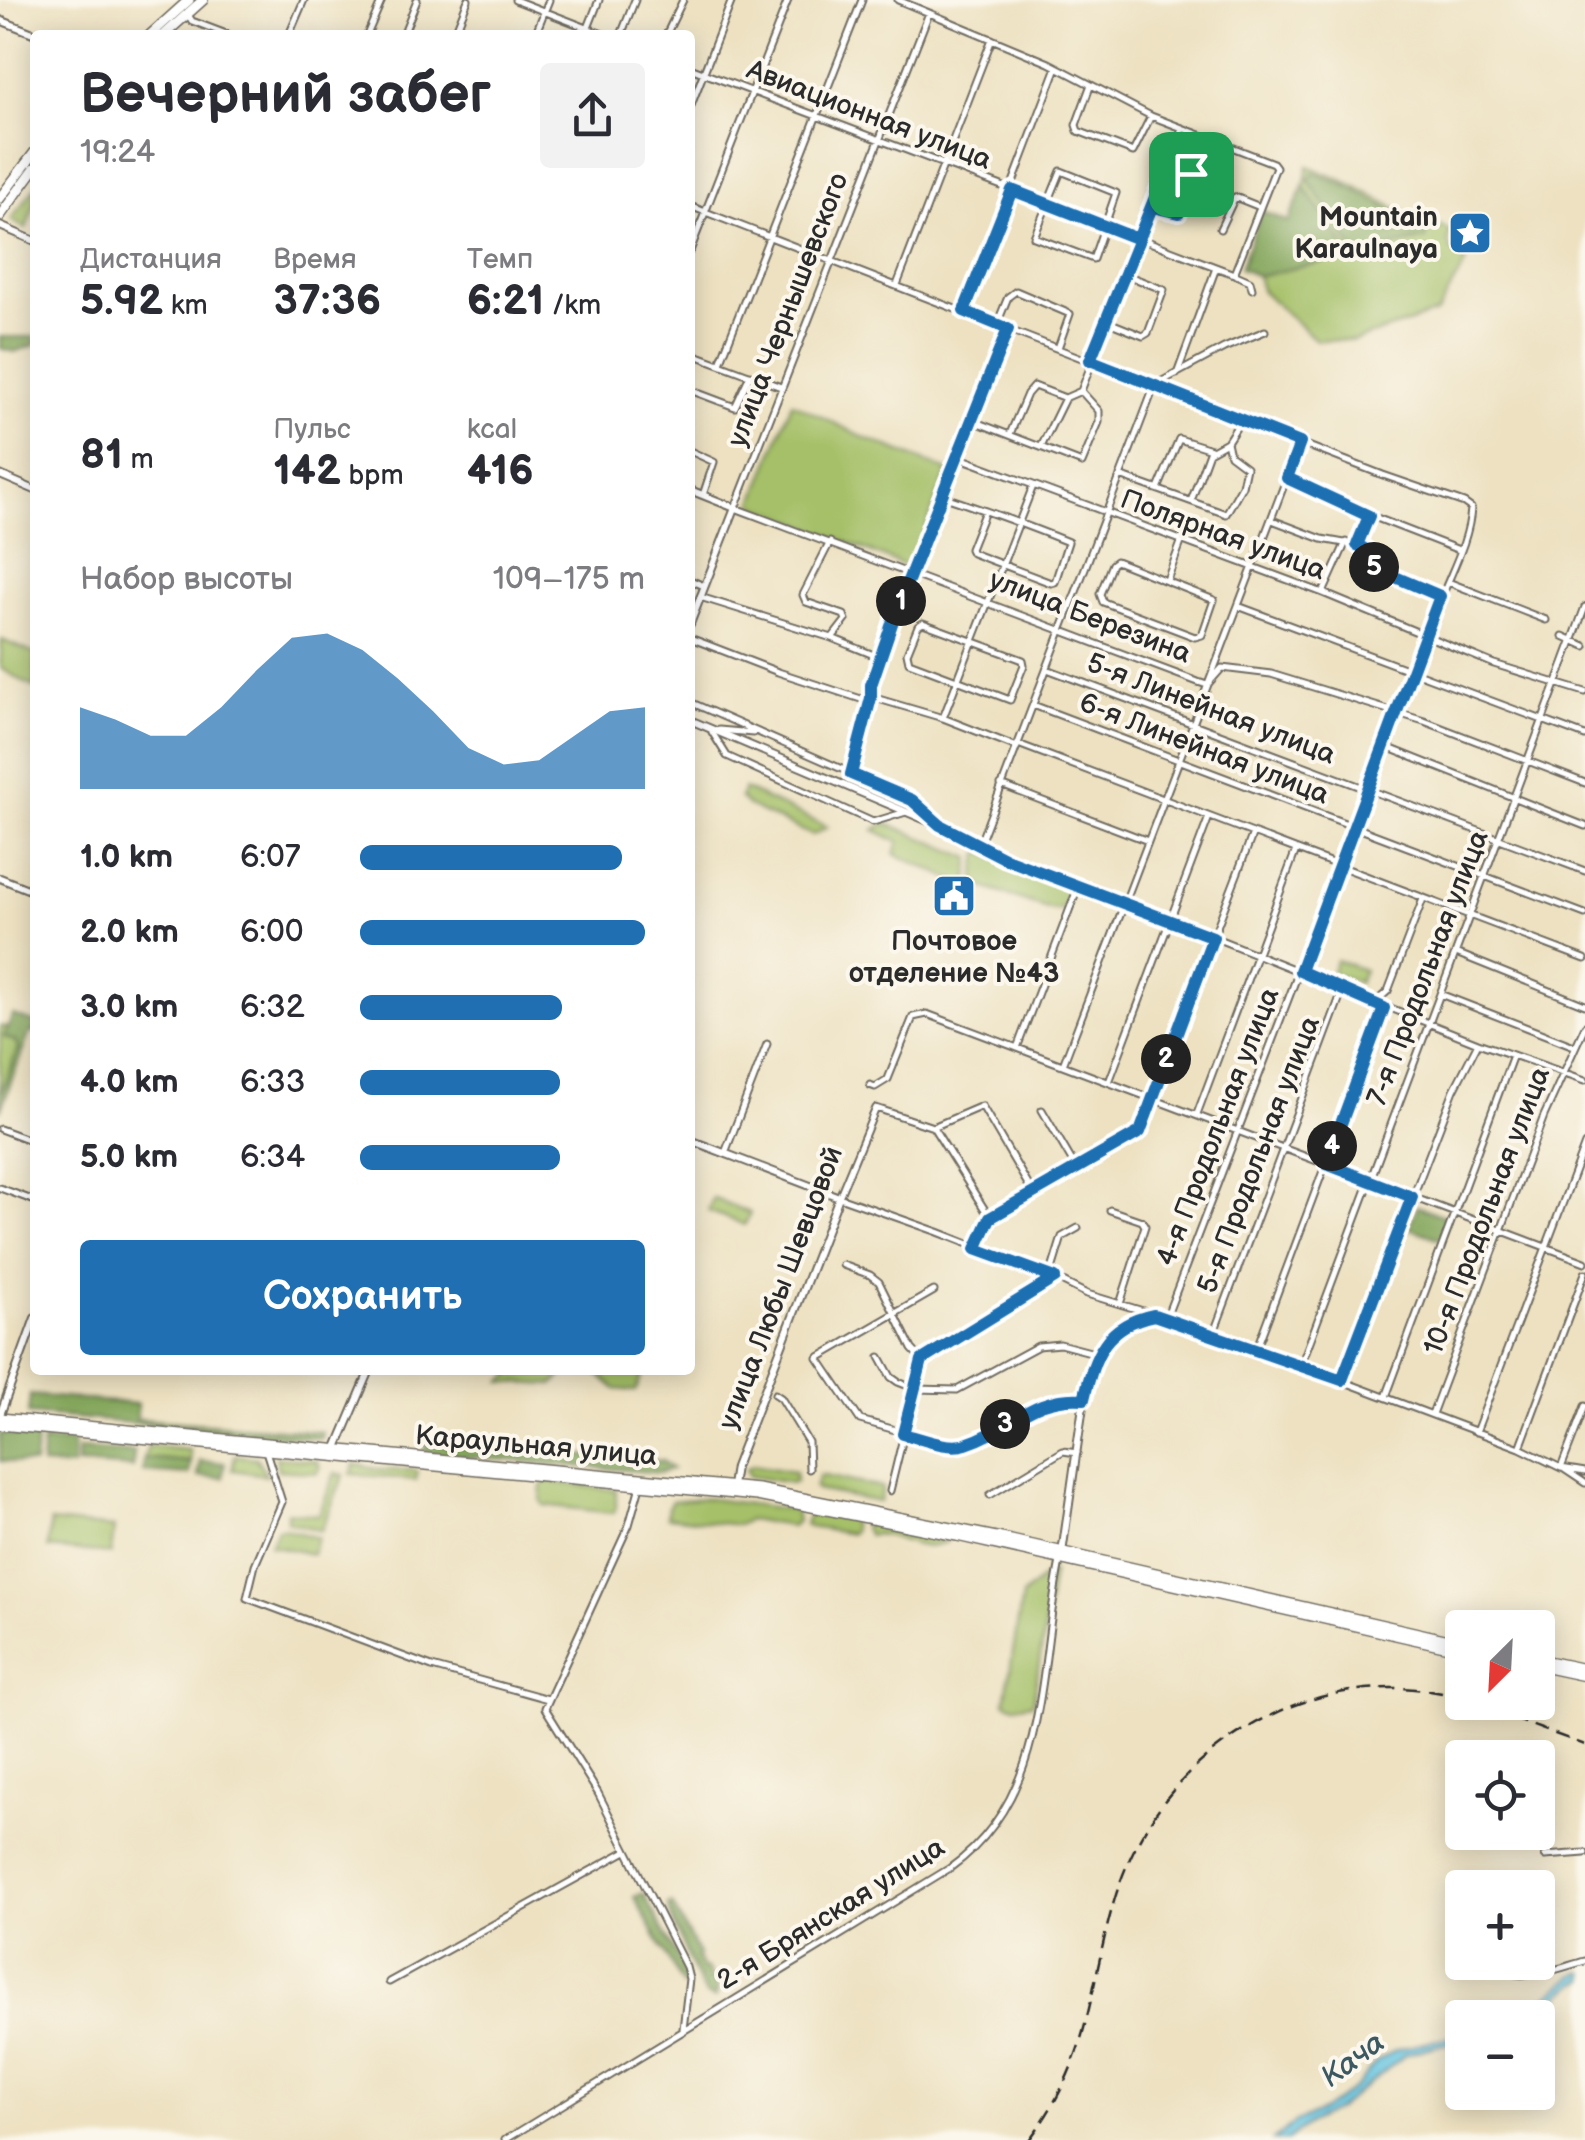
<!DOCTYPE html>
<html lang="ru">
<meta charset="utf-8">
<style>
:root{--surface:#fff;--page:#f2f2f3;--text:#2b2b33;--muted:#7c7c81;--accent:#1f6fb2}
body{margin:0;font-family:"Balsamiq Sans",sans-serif;background:var(--page);color:var(--text);height:100vh;display:flex;flex-direction:column;font-size:38px;white-space:nowrap}
*{box-sizing:border-box;margin:0}
p{font-size:32px;color:var(--muted)}
.icon{flex:none;width:55px;height:55px;fill:none;stroke:currentColor;stroke-width:2;stroke-linecap:round;stroke-linejoin:round}
.map{position:relative;flex:1;overflow:hidden}
.sheet{position:absolute;left:30px;top:30px;width:665px;height:1345px;display:flex;flex-direction:column;background:var(--surface);border-radius:10px;box-shadow:0 5px 25px #0003}
.sheet>*{flex:none}
.needle{width:65px;rotate:204deg}
.tools{position:absolute;left:1445px;top:1610px;display:grid;gap:20px}
.tools a{display:grid;place-items:center;width:110px;height:110px;border-radius:10px;background:var(--surface);box-shadow:0 5px 25px #0003;font-size:50px}
.pin{position:absolute;display:grid;place-items:center;width:85px;height:85px;color:#fff;margin:-42px;border-radius:20px;box-shadow:0 5px 15px #0006}
.km{position:absolute;width:50px;height:50px;margin:-25px;border-radius:50%;background:#222;color:#fff;font-size:28px;line-height:50px;text-align:center}
.round{display:grid;place-items:center;flex:none;width:105px;height:105px;border-radius:10px;background:var(--page)}
.headline{display:flex;align-items:center;justify-content:space-between;height:170px;padding:0 50px}
h1{font-size:55px;font-weight:700;line-height:75px}
.metrics{display:grid;grid-template-columns:repeat(3,1fr);gap:15px;height:170px;padding:10px 50px}
.metrics div{display:grid;align-content:center}
.metrics b{font-size:42px;font-weight:700}
.metrics small{font-size:28px;font-weight:400}
.metrics p{font-size:28px}
.chart{height:280px;padding:20px 50px}
.chart p{display:flex;justify-content:space-between}
.chart svg{width:100%;height:180px;margin-top:10px;fill:var(--accent);opacity:.7}
.cta{display:flex;gap:20px;margin-top:auto;padding:20px 50px}
.cta a{flex:1;height:115px;border-radius:10px;background:var(--accent);color:#fff;font-size:40px;font-weight:700;line-height:115px;text-align:center}
ul{padding:0 50px;list-style:none;font-size:32px}
li{display:grid;grid-template-columns:160px 120px 1fr;align-items:center;height:75px}
li i{height:25px;border-radius:12px;background:var(--accent)}
.map>svg:first-child{display:block}
</style>
<div class="map">
<svg width="1585" height="2140" viewBox="0 0 1585 2140">
<rect width="100%" height="100%" fill="#fbf7ec"/>
<filter id="ink" filterUnits="userSpaceOnUse"><feTurbulence type="fractalNoise" baseFrequency=".01" numOctaves="2"/><feDisplacementMap in="SourceGraphic" scale="20" xChannelSelector="R" yChannelSelector="G"/><feConvolveMatrix kernelMatrix="1 2 1 2 8 2 1 2 1" color-interpolation-filters="sRGB"/></filter>
<filter id="wash" filterUnits="userSpaceOnUse"><feTurbulence type="fractalNoise" baseFrequency=".0048" numOctaves="4" result="noise"/><feDisplacementMap in="SourceGraphic" scale="40" xChannelSelector="R" yChannelSelector="G"/><feGaussianBlur stdDeviation="2.25" result="paint"/><feColorMatrix in="noise" values="0 0 0 0 0 0 0 0 0 0 0 0 0 0 0 0 0 1.4 0 .05"/><feComposite in="paint" operator="in"/></filter>
<g filter="url(#wash)">
<rect width="100%" height="100%" fill="#ede1c1"/>
<path fill="#a5c067" stroke="#687649" stroke-width="2.5" d="M1308 166 1351 184 1436 230 1439 225 1450 231C1444 248 1453 253 1466 262L1437 313 1354 341 1316 340 1261 290 1257 276 1240 268 1262 211 1288 222 1304 187Z
M35 187V203L26 229 11 220Z
M792 402 863 437 948 471 910 568 753 504Z
M2 640 35 654V688L0 668Z
M744 789 828 827 812 835 748 806 740 797Z
M886 823 971 858 967 886 895 854 899 842 874 830Z
M984 852 1009 866 1070 888 1062 909 1053 910 974 884 979 854Z
M1336 960 1364 970 1359 983 1331 973Z
M0 1026 8 1028 5 1037 15 1041 18 1048 0 1095Z
M713 1198 750 1213 745 1225 708 1211Z
M515 1370H568L553 1385 502 1382Z
M603 1370H644L636 1391 616 1389 598 1374Z
M148 1446 190 1450 191 1462 144 1458Z
M235 1455 256 1458 267 1475 232 1470Z
M276 1457 317 1461 320 1468 317 1473 278 1470Z
M355 1464 381 1470H413L417 1472 416 1480 351 1474Z
M752 1465 795 1472 796 1481 792 1483 749 1476 746 1470Z
M335 1473 344 1475 321 1531 287 1521V1512L319 1515Z
M820 1475 883 1488 880 1502 817 1490 815 1487Z
M546 1481 616 1490V1508L612 1513 544 1505 541 1501 542 1486Z
M704 1498 795 1510 797 1521 792 1526 748 1520 738 1525 667 1517 668 1507 672 1501Z
M810 1511 851 1518 853 1531 851 1534 809 1527 805 1524Z
M50 1522 114 1528 111 1554 48 1548Z
M867 1523 946 1542C920 1557 894 1529 868 1535L863 1527Z
M282 1528 318 1538 312 1554 270 1545 277 1529Z
M1048 1573H1053L1033 1703 1015 1706 1005 1702 1022 1596Z"/>
<path fill="#84a65c" stroke="#586844" stroke-width="2.5" d="M1314 173 1349 187 1427 230 1425 239 1358 255 1308 180Z
M1304 187 1352 256 1258 276 1240 268 1262 211 1288 222Z
M0 337H35V345L14 352 0 348Z
M13 1015 35 1023V1033L30 1032 0 1111V1095L18 1048 15 1041 4 1037Z
M1417 1206 1444 1216 1446 1225 1440 1239 1409 1228Z
M30 1395 137 1404V1419L322 1432 321 1439 28 1414Z
M0 1433 37 1437 34 1464 0 1461Z
M43 1441 73 1442V1467L41 1465Z
M425 1444 662 1461 672 1469 660 1473 425 1453Z
M78 1449 134 1452 133 1468 77 1464Z
M144 1458 191 1462 189 1475 143 1472Z
M200 1461 225 1463 223 1478 198 1476Z
M643 1893 684 1970 686 1983 683 1986 634 1897Z
M672 1904 699 1955 697 1957 703 1969H707L718 1989 715 1998C712 1997 709 1997 707 1996 701 1991 668 1913 668 1905Z"/>
<path fill="#62c4e1" stroke="#467886" stroke-width="2.5" d="M1585 1972V1980C1552 1992 1554 2018 1508 2017L1541 2002 1574 1975Z
M1462 2034V2044H1444L1406 2054 1338 2109 1310 2123 1287 2140H1273L1296 2122 1324 2110 1357 2086 1376 2062 1396 2050Z"/>
</g>
<g filter="url(#ink)">
<g fill="none" stroke-linecap="round" stroke-linejoin="round">
<defs>
<path id="minor" d="M515 0 605 35
M898 0 1049 63 1151 116 1273 163 1276 167 1234 274
M929 13 735 508 1198 682 1207 685 1222 668 1271 674 1424 721 1585 783
M188 15 192 21 229 35
M588 28 599 0
M289 35 304 0
M367 35 382 0
M403 35 417 0
M454 35 468 0
M535 35 549 0
M621 35 635 0
M666 35 683 0
M690 68 1234 274 1250 281 1252 289
M1090 87 1076 125 1078 131 1133 152 1151 116
M690 108 732 0
M1061 171 1116 193 1093 259 1034 237Z
M690 206 1383 475 1464 503 1471 508C1469 546 1444 583 1434 619L1166 1318
M1152 207 1175 214 1180 212 1193 175 1168 165
M1220 229 1235 197 1260 207
M690 251 788 0
M897 285 992 39
M964 311 1057 67
M1106 321 1143 336 1148 333 1164 290 1124 274
M997 324 1008 297 1016 291 1070 314 1058 348
M1265 331 1224 348 1155 385 980 843 1006 859 1213 937 1478 1043 1585 1080
M690 353 781 387
M720 363 862 0
M1177 374 1216 268
M690 390 735 407 750 375
M1081 391 1182 129
M973 421 1082 463 1099 422V411L1081 391 1065 398 1034 386 1027 394 1010 434
M1041 447 1065 398
M690 451 714 462 703 495
M958 457 1323 593 1494 664 1585 692
M1120 476 1226 514 1242 486 1246 467 1230 455 1227 442 1241 420
M1287 478 1369 515 1459 550
M1158 489 1179 439 1211 449
M942 496C984 510 1026 525 1068 542L1055 582 1051 583 972 553 970 549 985 511
M1191 501 1209 452 1227 442
M1272 520 1322 539 1361 546 1367 550 1378 571 1440 596
M830 542 803 595 806 602 844 615 846 620 832 638
M1357 545 1369 515
M1116 561 1214 600 1202 635 1195 637 1103 602 1100 594 1112 564Z
M690 580 704 586
M1167 580 1182 540
M1448 582 1546 620
M1323 593 1346 542
M700 597 832 638 881 658
M1238 606 1585 736
M923 623 1023 660 1024 665 1010 700 909 662 907 653 918 626Z
M1563 636 1585 646
M690 638 778 672 864 700 875 698 943 718 1017 747
M1047 669 1585 871
M690 702 912 800 938 823
M1033 705 1585 914
M943 718 1033 486
M719 730 753 733
M712 732 727 756 873 822 906 812
M1018 744 1585 959
M1384 746 1585 826
M851 774 871 698V685L899 607 1008 329
M1001 785 1148 841
M1456 953 1585 1005
M1440 994 1574 1046
M1017 1048 1078 887
M1063 1065 1300 443
M1109 1082 1209 817
M870 1085 875 1087 888 1079 913 1017 927 1014 1585 1262
M1152 1096 1253 833
M1042 1110 1076 1168
M1197 1114 1296 850
M933 1127 982 1106 1033 1193
M0 1129 35 1142
M725 1153 767 1044
M0 1188 35 1201
M1110 1210 1142 1221 1145 1226 1120 1304
M990 1218 933 1127 876 1108 839 1197 938 1232 1055 1278 1087 1294 1166 1318 1342 1381 1520 1448 1561 1468 1585 1472
M976 1249 990 1218 1140 1132 1154 1100
M843 1265 870 1275 879 1282 912 1349 922 1360
M1050 1276 1062 1237 1078 1228
M934 1291 818 1358 860 1420 945 1444 964 1446 1054 1399H1084
M1213 1335 1343 989
M1256 1350 1384 1008 1378 1000 1388 991 1423 899
M880 1357 891 1377 898 1382 916 1389 957 1390 1038 1346 1060 1344 1098 1354
M1301 1365 1585 607
M1342 1381 1454 1090 1478 1043
M775 1394 781 1398 808 1442 809 1469
M1386 1397 1513 1055
M1432 1414 1544 1116 1585 1026
M1476 1432 1585 1144
M1520 1448 1585 1273
M266 1451 282 1502 255 1565 247 1598 432 1667 548 1699
M1561 1468 1585 1406
M1564 1469 1585 1483
M640 1486 629 1525 545 1708 598 1793 686 1967 689 1979 683 2029
M890 1491 922 1360 1055 1278
M990 1495 1063 1451 1077 1453
M1545 1856 1585 1853
M1458 1933 1462 1937
M1491 1962C1518 1987 1554 1969 1585 1961
M389 1982 626 1851
M505 2140 950 1868C1050 1797 1038 1670 1060 1561"/>
<path id="tertiary" d="M0 20 38 35
M0 226 35 241
M690 490 735 508 690 624
M690 720 980 843
M0 878 35 892
M690 1140 839 1197 735 1467 732 1486
M0 1415 35 1318
M1062 1553 1084 1399 1096 1359 1116 1330 1126 1323 1153 1315"/>
<path id="secondary" d="M0 475 35 490
M336 1450 370 1370"/>
<path id="primary" d="M150 35 189 0
M164 35 203 0
M0 198 35 152
M0 216 35 168
M0 1418 758 1489 1011 1540 1462 1643
M0 1425 757 1496 957 1536 1462 1650
M1538 1659 1585 1669
M1538 1666 1585 1676"/>
</defs>
<use href="#minor" stroke="#6f6b60" stroke-width="9"/>
<use href="#tertiary" stroke="#6f6b60" stroke-width="10"/>
<use href="#secondary" stroke="#6f6b60" stroke-width="10"/>
<use href="#primary" stroke="#6f6b60" stroke-width="12"/>
<use href="#minor" stroke="#fff" stroke-width="5"/>
<use href="#tertiary" stroke="#fff" stroke-width="6"/>
<use href="#secondary" stroke="#fff" stroke-width="6"/>
<use href="#primary" stroke="#fff" stroke-width="9"/>
<path stroke="#2b2b2b" stroke-width="2.5" stroke-dasharray="15 8" stroke-linecap="butt" d="M1468 1702 1585 1745
M1029 2140C1093 2056 1087 1992 1115 1898 1140 1815 1197 1749 1276 1713 1333 1687 1401 1680 1462 1698"/>
</g>
</g>
<g fill="none" stroke-linecap="round" stroke-linejoin="round" filter="url(#ink)">
<defs>
<path id="route" d="M1191 174 1168 165 1138 239 1012 190 964 311 1008 329 898 606 871 685V698L851 774 912 800 940 825 1006 859 1213 937 1140 1132 990 1218 976 1249 1055 1278 922 1360 903 1434C921 1438 948 1450 966 1444 1011 1430 1030 1395 1084 1399 1095 1354 1105 1325 1154 1315L1342 1380 1412 1197 1326 1164 1384 1008 1300 971 1440 596 1374 568 1367 550 1357 545 1369 516 1287 478 1300 443 1090 360 1152 207 1179 213 1193 178 1191 174"/>
</defs>
<use href="#route" stroke="#fff" stroke-width="20"/>
<use href="#route" stroke="#1f6fb2" stroke-width="12"/>
</g>
<defs>
<symbol id="sight-square" viewBox="-11 -11 22 22"><rect x="-9" y="-9" width="18" height="18" rx="4" fill="#1f6fb2" stroke="#fbf7ec"/><path d="M0-6L1.8-2.2L6-1.7L2.9 1.2L3.7 5.4L0 3.3L-3.7 5.4L-2.9 1.2L-6-1.7L-1.8-2.2Z" fill="#fff"/></symbol>
<symbol id="civic-square" viewBox="-11 -11 22 22"><rect x="-9" y="-9" width="18" height="18" rx="4" fill="#1f6fb2" stroke="#fbf7ec"/><path d="M-.6-6.5H3V-4.5H.6V-3L4-1V1h2V6H-6V1h2V-1L-.6-3ZM-1.2 2.5V6h2.4V2.5Z" fill="#fff"/></symbol>
</defs>
<g fill-rule="evenodd">
<use href="#sight-square" x="1445" y="208" width="50" height="50"/>
<use href="#civic-square" x="929" y="871" width="50" height="50"/>
</g>
<g text-anchor="middle" dominant-baseline="central" stroke-width="8" stroke-linejoin="round" paint-order="stroke">
<g font-size="28" fill="#2b2b2b" stroke="#fbf7ec">
<text transform="translate(869 115) rotate(21)">Авиационная улица</text>
<text transform="translate(788 310) rotate(-69)">улица Чернышевского</text>
<text transform="translate(1223 535) rotate(20)">Полярная улица</text>
<text transform="translate(1090 617) rotate(21)">улица Березина</text>
<text transform="translate(1211 709) rotate(21)">5-я Линейная улица</text>
<text transform="translate(1204 749) rotate(21)">6-я Линейная улица</text>
<text transform="translate(1428 968) rotate(-69)">7-я Продольная улица</text>
<text transform="translate(1218 1127) rotate(-69)">4-я Продольная улица</text>
<text transform="translate(1259 1155) rotate(-69)">5-я Продольная улица</text>
<text transform="translate(1487 1211) rotate(-69)">10-я Продольная улица</text>
<text transform="translate(781 1288) rotate(-69)">улица Любы Шевцовой</text>
<text transform="translate(536 1446) rotate(5)">Караульная улица</text>
<text transform="translate(831 1914) rotate(-32)">2-я Брянская улица</text>
</g>
<g font-size="28" font-weight="bold" fill="#2b2b2b" stroke="#fbf7ec" text-anchor="end">
<text x="1438" y="217">Mountain<tspan x="1438" dy="32">Karaulnaya</tspan></text>
<text x="954" y="941" text-anchor="middle">Почтовое<tspan x="954" dy="32">отделение №43</tspan></text>
</g>
<g font-size="30" font-style="italic" fill="#3c5962" stroke="#fbf7ec">
<text transform="translate(1353 2060) rotate(-37)">Кача</text>
</g>
</g>
</svg>
<div class="tools">
<a><svg class="needle" viewBox="-14 -14 28 28"><path d="M0-13l5 13h-10z" fill="#e53935"/><path d="M0 13l5-13h-10z" fill="#7c7c81"/></svg></a>
<a><svg class="icon" aria-label="locate" viewBox="0 0 24 24"><circle cx="12" cy="12" r="6"/><path d="M12 2v4M12 18v4M2 12h4M18 12h4"/></svg></a>
<a>+</a>
<a>−</a>
</div>
<div class="pin" style="left:1191px;top:174px;background:#1e9e55"><svg class="icon" aria-label="arrive" viewBox="0 0 24 24"><path d="M6 21V4h12l-3 4 3 4H6"/></svg></div>
<b class="km" style="left:901px;top:601px">1</b>
<b class="km" style="left:1166px;top:1059px">2</b>
<b class="km" style="left:1005px;top:1424px">3</b>
<b class="km" style="left:1332px;top:1146px">4</b>
<b class="km" style="left:1374px;top:567px">5</b>
<section class="sheet">
<div class="headline"><div><h1>Вечерний забег</h1><p>19:24</p></div><a class="round"><svg class="icon" aria-label="share" viewBox="0 0 24 24"><path d="M12 15V3M7 8l5-5 5 5M5 13v7h14v-7"/></svg></a></div>
<div class="metrics">
<div><p>Дистанция</p><b>5.92<small> km</small></b></div>
<div><p>Время</p><b>37:36</b></div>
<div><p>Темп</p><b>6:21<small> /km</small></b></div>
</div>
<div class="metrics">
<div><b>81<small> m</small></b></div>
<div><p>Пульс</p><b>142<small> bpm</small></b></div>
<div><p>kcal</p><b>416</b></div>
</div>
<div class="chart"><p><span>Набор высоты</span>109–175 m</p>
<svg viewBox="0 0 160 44" preserveAspectRatio="none"><path d="M0 44V24L10 27L20 31L30 31L40 24L50 15L60 7L70 6L80 10L90 17L100 25L110 34L120 38L130 37L140 31L150 25L160 24V44z"/></svg>
</div>
<ul>
<li><b>1.0 km</b>6:07<i style="width:92%"></i></li>
<li><b>2.0 km</b>6:00<i style="width:100%"></i></li>
<li><b>3.0 km</b>6:32<i style="width:71%"></i></li>
<li><b>4.0 km</b>6:33<i style="width:70%"></i></li>
<li><b>5.0 km</b>6:34<i style="width:70%"></i></li>
</ul>
<div class="cta"><a>Сохранить</a></div>
</section>
</div>
